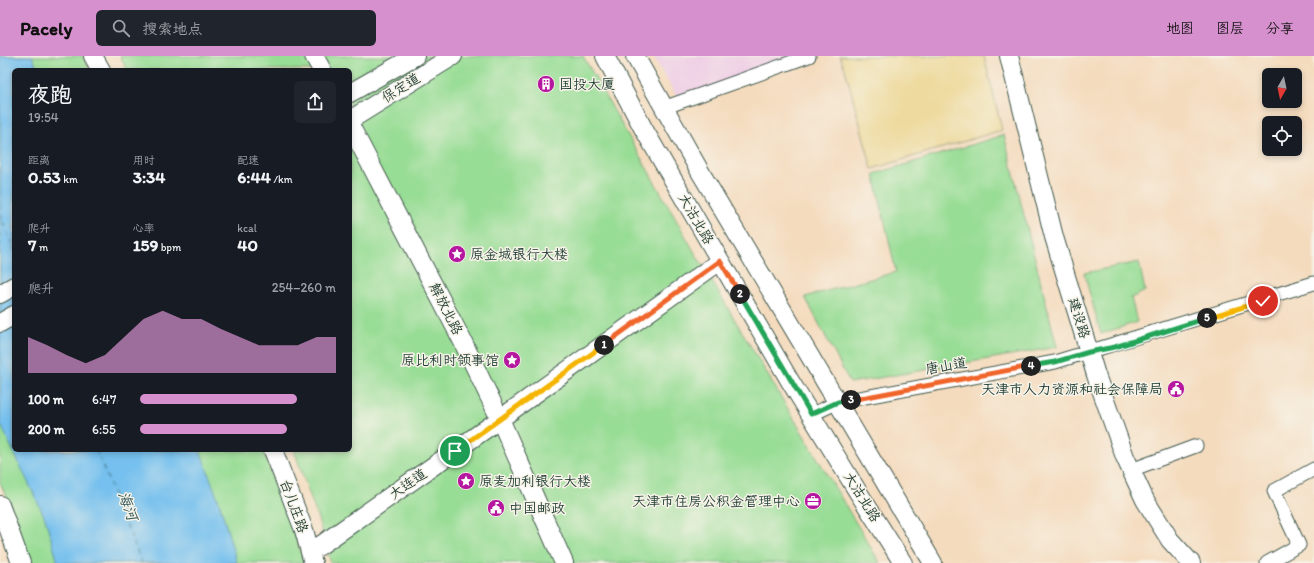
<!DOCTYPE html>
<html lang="zh">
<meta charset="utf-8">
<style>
:root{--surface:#171b24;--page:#20242c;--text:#f1f3f6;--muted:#9ea1a6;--accent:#d690ce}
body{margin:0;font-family:Itim,"LXGW WenKai TC",sans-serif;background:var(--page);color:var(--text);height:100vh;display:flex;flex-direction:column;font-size:15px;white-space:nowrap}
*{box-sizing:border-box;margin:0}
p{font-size:13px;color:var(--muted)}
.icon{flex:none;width:22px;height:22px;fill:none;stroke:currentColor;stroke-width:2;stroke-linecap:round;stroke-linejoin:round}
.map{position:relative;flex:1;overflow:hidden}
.details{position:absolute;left:12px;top:12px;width:340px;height:384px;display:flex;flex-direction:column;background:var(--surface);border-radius:6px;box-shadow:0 2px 6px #0003}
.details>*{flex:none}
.needle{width:26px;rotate:189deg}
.controls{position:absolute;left:1262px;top:12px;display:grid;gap:8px}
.controls a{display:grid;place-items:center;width:40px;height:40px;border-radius:6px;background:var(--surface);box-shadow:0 2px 6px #0003;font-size:20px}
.pin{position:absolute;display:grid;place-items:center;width:34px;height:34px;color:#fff;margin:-17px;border:2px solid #fff;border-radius:50%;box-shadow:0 1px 4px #0007}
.km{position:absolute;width:20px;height:20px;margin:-10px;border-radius:50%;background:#222;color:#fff;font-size:11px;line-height:20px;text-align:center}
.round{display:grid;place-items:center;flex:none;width:42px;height:42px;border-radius:6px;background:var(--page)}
.head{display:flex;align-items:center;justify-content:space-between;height:68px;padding:0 16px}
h1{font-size:22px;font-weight:700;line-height:30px}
.metrics{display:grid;grid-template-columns:repeat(3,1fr);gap:6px;height:68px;padding:4px 16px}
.metrics div{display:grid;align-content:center}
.metrics b{font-size:17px;font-weight:700}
.metrics small{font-size:11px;font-weight:400}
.metrics p{font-size:11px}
.chart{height:112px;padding:8px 16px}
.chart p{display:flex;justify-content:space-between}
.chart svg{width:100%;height:72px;margin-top:4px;fill:var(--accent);opacity:.7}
ul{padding:0 16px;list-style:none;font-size:13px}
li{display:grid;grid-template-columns:64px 48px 1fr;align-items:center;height:30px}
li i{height:10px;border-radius:5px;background:var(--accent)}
header{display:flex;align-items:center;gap:24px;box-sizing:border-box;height:56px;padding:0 20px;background:var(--accent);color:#111}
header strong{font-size:19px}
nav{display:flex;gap:22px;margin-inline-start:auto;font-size:14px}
.search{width:280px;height:36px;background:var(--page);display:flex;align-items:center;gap:10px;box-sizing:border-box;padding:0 14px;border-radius:6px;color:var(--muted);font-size:15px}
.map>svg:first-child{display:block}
</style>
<header>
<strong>Pacely</strong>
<div class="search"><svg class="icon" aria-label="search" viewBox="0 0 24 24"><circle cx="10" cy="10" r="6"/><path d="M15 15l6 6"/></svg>搜索地点</div>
<nav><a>地图</a><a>图层</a><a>分享</a></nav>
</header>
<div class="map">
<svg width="1314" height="507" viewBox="0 0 1314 507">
<rect width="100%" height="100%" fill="#f7f3e8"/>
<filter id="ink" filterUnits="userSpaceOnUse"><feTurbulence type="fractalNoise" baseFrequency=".025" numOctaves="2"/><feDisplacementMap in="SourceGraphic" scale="8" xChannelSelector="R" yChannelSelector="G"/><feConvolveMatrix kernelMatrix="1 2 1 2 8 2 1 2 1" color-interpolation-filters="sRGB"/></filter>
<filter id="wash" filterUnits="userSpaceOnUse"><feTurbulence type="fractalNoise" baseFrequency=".012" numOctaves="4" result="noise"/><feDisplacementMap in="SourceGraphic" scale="16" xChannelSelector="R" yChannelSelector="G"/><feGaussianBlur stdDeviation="0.9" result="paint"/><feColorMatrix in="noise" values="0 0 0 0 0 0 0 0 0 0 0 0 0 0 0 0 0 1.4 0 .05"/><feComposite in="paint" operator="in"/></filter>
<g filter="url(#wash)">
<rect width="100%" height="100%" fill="#f4dbbe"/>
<path fill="#efd0e5" d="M653 0H800L678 43Z"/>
<path fill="#98dd95" stroke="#5c8d64" d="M0 0H83L90 14H14V394H263L305 507H30L10 448 0 427Z
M120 0H583L695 197 880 507H331L318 463 294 394H350V14H127Z
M1004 79 1057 291 850 327 805 241 896 216 874 118Z
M1139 206 1145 235 1131 242 1137 266 1101 278 1084 217Z"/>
<path fill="#eeda9e" stroke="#868c69" d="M840 0H984L1002 74 872 113 845 13Z"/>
<path fill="#75c0ee" stroke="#4a7e91" d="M0 0H32L38 14H14V394H200L220 449 237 507H58L45 462 0 367Z"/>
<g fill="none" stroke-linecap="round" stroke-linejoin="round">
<path stroke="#305759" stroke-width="1" stroke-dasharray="5 4" stroke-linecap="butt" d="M0 158 14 193
M96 394 142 507"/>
</g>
</g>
<g filter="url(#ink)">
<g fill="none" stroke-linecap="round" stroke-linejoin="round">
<defs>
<path id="street" d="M663 52 809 0
M811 359 838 346 1055 306 1314 227
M1131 414 1196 390
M1267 507 1299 489 1274 435 1314 413"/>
<path id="secondary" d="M93 0 101 14
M314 0 322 14
M605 0 643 72 790 325 858 436 903 507
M635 0 702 119 933 507
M1009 0 1054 181 1096 319 1125 401 1145 444 1170 484 1191 507
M350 37 415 0
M350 64 453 0
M350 69 462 284 500 363 564 507
M0 238 14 230
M0 267 14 259
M273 394 304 474 313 507
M0 449 21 507
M310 495 321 489 500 363 720 205"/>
</defs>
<use href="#street" stroke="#3f5549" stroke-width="15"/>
<use href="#secondary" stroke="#3f5549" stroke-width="20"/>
<use href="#street" stroke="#fff" stroke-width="13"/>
<use href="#secondary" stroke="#fff" stroke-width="18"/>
</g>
</g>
<g fill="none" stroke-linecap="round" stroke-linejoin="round" filter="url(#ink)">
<defs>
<path id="split-1" d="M455 395 604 289"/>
<path id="split-2" d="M604 289 720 205 740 238"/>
<path id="split-3" d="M740 238 811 358 838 346 851 344"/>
<path id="split-4" d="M851 344 1031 310"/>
<path id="split-5" d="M1031 310 1055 306 1089 296 1115 291 1207 262"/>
<path id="split-6" d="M1207 262 1263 245"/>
</defs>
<use href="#split-1" stroke="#fff" stroke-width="8"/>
<use href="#split-2" stroke="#fff" stroke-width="8"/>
<use href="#split-3" stroke="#fff" stroke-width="8"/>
<use href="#split-4" stroke="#fff" stroke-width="8"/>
<use href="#split-5" stroke="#fff" stroke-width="8"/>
<use href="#split-6" stroke="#fff" stroke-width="8"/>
<use href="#split-1" stroke="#f5b400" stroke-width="5"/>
<use href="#split-2" stroke="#f0652b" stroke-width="5"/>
<use href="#split-3" stroke="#22a559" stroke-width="5"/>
<use href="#split-4" stroke="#f0652b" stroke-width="5"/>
<use href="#split-5" stroke="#22a559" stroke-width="5"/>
<use href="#split-6" stroke="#f5b400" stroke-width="5"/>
</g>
<defs>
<symbol id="building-disc" viewBox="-11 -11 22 22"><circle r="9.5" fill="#b5179e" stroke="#f7f3e8"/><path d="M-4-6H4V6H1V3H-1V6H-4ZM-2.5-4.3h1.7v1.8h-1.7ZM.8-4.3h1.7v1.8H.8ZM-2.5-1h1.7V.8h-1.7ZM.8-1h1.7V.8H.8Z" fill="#fff"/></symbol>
<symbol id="sight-disc" viewBox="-11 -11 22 22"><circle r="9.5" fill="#b5179e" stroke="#f7f3e8"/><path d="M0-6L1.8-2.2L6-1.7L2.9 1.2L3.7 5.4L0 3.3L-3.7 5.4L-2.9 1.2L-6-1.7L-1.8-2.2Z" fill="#fff"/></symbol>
<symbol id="civic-disc" viewBox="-11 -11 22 22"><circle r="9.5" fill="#b5179e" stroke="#f7f3e8"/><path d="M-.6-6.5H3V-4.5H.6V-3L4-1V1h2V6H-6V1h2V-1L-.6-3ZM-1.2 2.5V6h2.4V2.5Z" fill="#fff"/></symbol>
<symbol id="office-disc" viewBox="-11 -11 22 22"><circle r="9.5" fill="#b5179e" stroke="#f7f3e8"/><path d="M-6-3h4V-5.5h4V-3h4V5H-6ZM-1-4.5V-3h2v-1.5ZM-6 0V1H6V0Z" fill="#fff"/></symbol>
</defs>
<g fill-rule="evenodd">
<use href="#building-disc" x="536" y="18" width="20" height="20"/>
<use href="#sight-disc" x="447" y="188" width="20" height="20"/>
<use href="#sight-disc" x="502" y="294" width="20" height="20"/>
<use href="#civic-disc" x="1166" y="323" width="20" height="20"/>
<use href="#sight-disc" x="456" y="415" width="20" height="20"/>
<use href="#office-disc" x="803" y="435" width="20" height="20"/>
<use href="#civic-disc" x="486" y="442" width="20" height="20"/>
</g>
<g text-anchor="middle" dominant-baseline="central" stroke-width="3" stroke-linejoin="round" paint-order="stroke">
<g font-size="14" fill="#1f3d34" stroke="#f7f3e8" text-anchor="start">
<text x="559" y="28">国投大厦</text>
<text x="470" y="198">原金城银行大楼</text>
<text x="499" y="304" text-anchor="end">原比利时领事馆</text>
<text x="1163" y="333" text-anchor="end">天津市人力资源和社会保障局</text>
<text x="479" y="425">原麦加利银行大楼</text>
<text x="800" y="445" text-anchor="end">天津市住房公积金管理中心</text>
<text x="509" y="452">中国邮政</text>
</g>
<g font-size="14" fill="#1f3d34" stroke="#f7f3e8">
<text transform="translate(401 32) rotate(-32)">保定道</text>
<text transform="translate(696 163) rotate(60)">大沽北路</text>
<text transform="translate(446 253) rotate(63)">解放北路</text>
<text transform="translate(1079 262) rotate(73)">建设路</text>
<text transform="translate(946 310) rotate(-10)">唐山道</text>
<text transform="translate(408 428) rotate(-35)">大连道</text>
<text transform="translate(862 441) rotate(58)">大沽北路</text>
<text transform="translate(294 450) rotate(70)">台儿庄路</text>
</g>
<g font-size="15" font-style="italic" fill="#305759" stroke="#f7f3e8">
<text transform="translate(128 450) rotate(69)">海河</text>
</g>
</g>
</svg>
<div class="controls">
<a><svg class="needle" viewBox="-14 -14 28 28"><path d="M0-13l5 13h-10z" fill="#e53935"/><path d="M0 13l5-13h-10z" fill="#9ea1a6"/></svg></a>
<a><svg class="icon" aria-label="locate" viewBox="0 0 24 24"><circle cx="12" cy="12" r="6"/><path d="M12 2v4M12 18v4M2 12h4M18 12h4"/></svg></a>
</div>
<div class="pin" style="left:455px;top:395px;background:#1e9e55"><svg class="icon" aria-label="arrive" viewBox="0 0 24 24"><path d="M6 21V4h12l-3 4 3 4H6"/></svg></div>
<div class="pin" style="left:1263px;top:245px;background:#d93025"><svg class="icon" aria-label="check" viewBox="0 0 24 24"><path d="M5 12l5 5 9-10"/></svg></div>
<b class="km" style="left:604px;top:289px">1</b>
<b class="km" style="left:740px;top:238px">2</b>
<b class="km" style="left:851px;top:344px">3</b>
<b class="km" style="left:1031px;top:310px">4</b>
<b class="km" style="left:1207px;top:262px">5</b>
<section class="details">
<div class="head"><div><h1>夜跑</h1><p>19:54</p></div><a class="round"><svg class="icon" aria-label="share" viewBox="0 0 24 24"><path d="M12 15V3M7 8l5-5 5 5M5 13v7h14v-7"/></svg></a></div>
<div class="metrics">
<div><p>距离</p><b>0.53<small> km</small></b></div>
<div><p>用时</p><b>3:34</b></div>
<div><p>配速</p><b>6:44<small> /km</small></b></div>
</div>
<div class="metrics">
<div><p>爬升</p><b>7<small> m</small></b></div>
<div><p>心率</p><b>159<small> bpm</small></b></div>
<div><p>kcal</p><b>40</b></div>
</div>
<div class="chart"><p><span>爬升</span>254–260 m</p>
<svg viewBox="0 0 160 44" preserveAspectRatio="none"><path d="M0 44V22L10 27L20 33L30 38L40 33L50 22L60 11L70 6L80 11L90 11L100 17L110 22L120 27L130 27L140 27L150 22L160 22V44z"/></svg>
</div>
<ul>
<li><b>100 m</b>6:47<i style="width:80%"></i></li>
<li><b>200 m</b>6:55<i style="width:75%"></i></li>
</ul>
</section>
</div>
